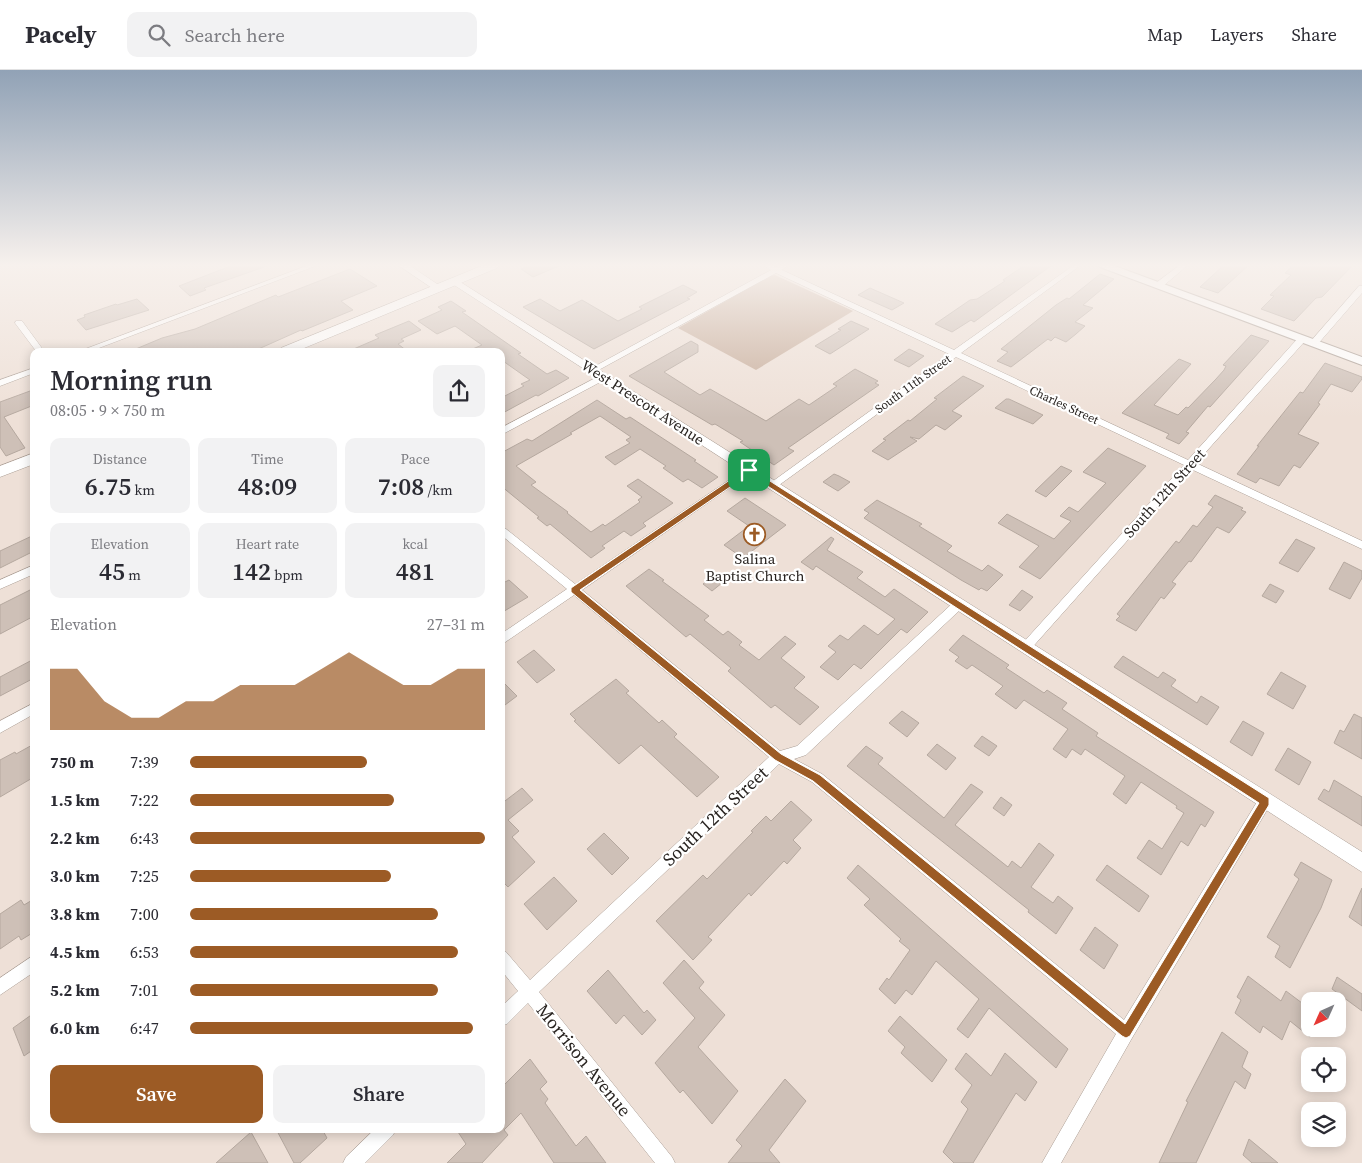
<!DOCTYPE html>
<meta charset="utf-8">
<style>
:root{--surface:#fff;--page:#f2f2f3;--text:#2b2b33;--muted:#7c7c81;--line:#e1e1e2;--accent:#9c5b25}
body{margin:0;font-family:"Source Serif 4",serif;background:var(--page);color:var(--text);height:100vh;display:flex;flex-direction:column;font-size:19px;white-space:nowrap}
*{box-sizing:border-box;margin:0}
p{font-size:16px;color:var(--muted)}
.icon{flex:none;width:28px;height:28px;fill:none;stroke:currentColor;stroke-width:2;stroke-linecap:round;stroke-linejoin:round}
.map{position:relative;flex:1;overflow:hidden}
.sheet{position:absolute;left:30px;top:278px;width:475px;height:785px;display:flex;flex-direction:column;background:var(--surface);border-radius:10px;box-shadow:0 2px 12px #0003}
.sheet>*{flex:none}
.needle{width:32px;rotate:225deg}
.controls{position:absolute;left:1301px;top:922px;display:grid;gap:10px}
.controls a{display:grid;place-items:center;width:45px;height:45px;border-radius:10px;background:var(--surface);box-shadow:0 2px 12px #0003;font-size:25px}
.pin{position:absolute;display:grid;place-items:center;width:42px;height:42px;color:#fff;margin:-21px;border-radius:10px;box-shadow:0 2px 8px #0006}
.round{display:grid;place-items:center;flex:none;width:52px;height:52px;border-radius:10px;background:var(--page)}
.summary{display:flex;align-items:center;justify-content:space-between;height:85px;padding:0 20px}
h1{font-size:28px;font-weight:600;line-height:38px}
.figures{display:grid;grid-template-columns:repeat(3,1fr);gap:8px;height:85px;padding:5px 20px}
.figures div{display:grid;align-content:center;border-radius:10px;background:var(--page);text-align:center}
.figures b{font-size:25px;font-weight:600}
.figures small{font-size:14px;font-weight:400}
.figures p{font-size:14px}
.chart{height:140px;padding:10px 20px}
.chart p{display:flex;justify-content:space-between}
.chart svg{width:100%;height:90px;margin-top:5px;fill:var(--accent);opacity:.7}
.action{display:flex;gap:10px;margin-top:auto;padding:10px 20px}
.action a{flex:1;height:58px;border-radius:10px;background:var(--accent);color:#fff;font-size:20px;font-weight:600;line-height:58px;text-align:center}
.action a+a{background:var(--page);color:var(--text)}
ul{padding:0 20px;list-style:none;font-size:16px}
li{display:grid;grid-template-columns:80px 60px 1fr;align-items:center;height:38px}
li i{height:12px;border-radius:6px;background:var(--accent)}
header{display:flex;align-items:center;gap:30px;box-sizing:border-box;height:70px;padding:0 25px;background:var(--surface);border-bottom:1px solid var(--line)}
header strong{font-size:24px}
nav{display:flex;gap:28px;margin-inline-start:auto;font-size:18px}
.search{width:350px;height:45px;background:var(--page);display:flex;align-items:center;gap:12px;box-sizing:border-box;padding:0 18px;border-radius:10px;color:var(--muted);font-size:19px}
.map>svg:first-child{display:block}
</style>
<header>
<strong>Pacely</strong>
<div class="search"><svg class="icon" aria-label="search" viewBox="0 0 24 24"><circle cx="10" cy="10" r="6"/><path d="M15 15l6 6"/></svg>Search here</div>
<nav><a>Map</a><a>Layers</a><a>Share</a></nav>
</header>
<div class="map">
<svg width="1362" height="1093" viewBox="0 0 1362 1093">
<rect width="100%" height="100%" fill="#eee0d7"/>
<path fill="#c7ad9b" d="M775 205 853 241 756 300 678 258 770 206Z"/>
<path fill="#cec0b7" stroke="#b5a89f" d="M233 195 267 196 204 218 206 220 190 226 179 216Z
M532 195H561L533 207 521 199Z
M1025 195H1052L974 252 971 250 952 262 935 254 970 230 977 229 1005 211 1003 210Z
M1224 195H1249L1218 223 1200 217Z
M1294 195H1353L1322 227 1316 228 1294 251 1261 239 1274 226 1270 225 1291 205 1285 203Z
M350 199 377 216 341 231 353 240 302 261 301 260 254 281H131L162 268 195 259 276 225 278 227Z
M1100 204 1114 209 1083 235 1093 238 1075 252 1085 256 1076 264 1066 272 1055 267 1051 271 1048 269 1011 297 997 291 1008 282 1001 279 1056 235 1067 228 1069 229Z
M683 215 697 222 687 228 690 229 594 279 523 237 540 229 560 241 582 230 618 251 642 239 639 237Z
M870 218 904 233 892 240 858 225Z
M137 229 149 240 86 260 77 250 85 247 84 245 116 234 117 235Z
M451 231 466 241 462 242 521 283 518 284 547 304 556 300 569 308 538 326 536 325 501 344V328L524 316 521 314 530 310 503 291 501 292V281H468L482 275 455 256 437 264 418 251 442 240 438 237Z
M409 251 421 260 401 269 404 271 398 274 407 281H349L379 268 375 265Z
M851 251 869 259 830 284 815 276 841 260 838 259Z
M1251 265 1269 271 1210 337 1208 336 1186 362 1189 363 1179 374 1166 368 1169 364 1122 343 1179 289 1191 294 1154 335 1178 345 1186 337 1188 338 1216 309 1224 300 1226 296 1223 295Z
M691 271 698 275V282L664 302 700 325 710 319 766 351 799 329 809 335 837 316 833 314 855 299 878 311 875 313 879 315 788 378 794 381 774 395 740 372 743 371 715 354 712 355 629 306Z
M909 279 924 286 909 297 894 290Z
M1325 293 1362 307V309L1352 322 1331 314 1318 333 1320 334 1298 364 1319 373 1300 398 1294 395 1279 416 1260 408 1256 413 1237 404 1259 376H1257L1300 322 1303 323Z
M963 306 984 316 952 341 962 346 945 360 936 355 919 369 910 367 917 371 888 390 872 381 886 370 883 369 908 350 910 351 937 329 934 328Z
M30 321 34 326V335L4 347 25 378 6 386 0 377V332Z
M1006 329H1009L1043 345 1033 354 995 338Z
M597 330 626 349 630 347 696 390 694 391 718 407 702 418 688 409 683 412 663 398 666 396 640 379 615 395 605 387 630 373 626 370 631 367 600 346 570 363 572 364 516 396 536 412 531 415 568 442 567 443 591 462 603 454 605 456 640 432 638 430 642 427 627 416 638 409 673 433 643 453 646 456 631 466 624 461 602 476 605 478 591 488 550 454 547 456 537 448 539 447 501 416V383L527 369 532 371Z
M1108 378 1146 396 1040 509 1019 497 1039 476 998 453 1007 444 1054 469 1071 451 1060 446 1069 437 1078 442 1106 413 1083 402Z
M1061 396 1072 401 1046 427 1035 421Z
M834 404 839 406 850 412 838 421 823 412Z
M1215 425 1243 438 1241 440 1246 442 1229 463 1217 457 1191 492 1189 491 1172 512 1176 514 1164 529 1161 527 1136 561 1116 550 1120 546 1117 544 1176 471 1179 473 1193 455 1197 457 1213 437 1208 434Z
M745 428 786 455 743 488 724 475 749 456 727 441Z
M877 430 922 454 919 456 952 476 947 481 982 501 988 495 1003 505 987 521 981 518 979 520 961 510 864 448 869 443 864 440Z
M34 465V481L0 498V481Z
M831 467 834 469 827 480 863 502 857 508 885 527 894 519 928 542 907 563 901 559 861 599 854 594 838 610 820 597 836 582 828 576 840 565 848 570 864 555 878 565 895 549 816 496 813 500 801 492Z
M1296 469 1315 478 1298 502 1279 493Z
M1344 492 1362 501V508L1350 529 1329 519Z
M649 499 664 510 662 511 709 546 704 550 723 565 728 561 742 572 739 575 759 590 785 566 796 574 781 588 805 607 794 618 819 637 800 655 775 635 771 638 728 601 731 598 690 564 686 567 626 516Z
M712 506 722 513 712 521 703 514Z
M509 510 528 527 501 543V514Z
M1270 514 1284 521 1276 533 1262 526Z
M30 520 34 527V546L0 564V535Z
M1022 520 1033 527 1020 541 1009 535Z
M963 565 1009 595 1006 598 1044 623 1047 620 1067 633 1062 639 1098 663 1096 666 1214 742 1205 757 1201 754 1188 776 1181 771 1161 805 1137 788 1149 770 1162 779 1184 743 1176 738 1177 736 1141 712 1126 734 1113 724 1125 706 1085 679 1081 685 1072 679 1066 688 1053 679 1068 659 1024 630 1016 639 995 624 1003 616 972 595 967 599 955 591 959 587 949 580Z
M534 580 555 600 537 613 517 592Z
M1123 586 1158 608 1163 602 1176 610 1171 616 1197 633 1201 626 1219 637 1207 655 1114 597Z
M34 589V608L0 626V607Z
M1281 602 1306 616 1293 639 1267 624Z
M616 609 629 621 626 623 659 653 662 650 677 664 674 667 719 707 697 727 641 675 619 694 574 651 576 650 570 644Z
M501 610 517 626 501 638Z
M902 641 919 653 907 667 889 653Z
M1354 644 1362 648V689L1334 673 1340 660 1344 662Z
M1243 651 1264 663 1252 686 1230 672Z
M982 666 997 676 989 686 974 676Z
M34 674V707L0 727V690L15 682 16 684Z
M937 674 956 688 946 700 927 685Z
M866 676 883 688 878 694 944 748 971 714 983 722 955 755 1008 797 1012 791 1021 798 1039 773 1054 785 1031 817 1053 833 1058 826 1073 838 1056 864 1028 842 1029 840 847 696Z
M1288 678 1311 692 1299 715 1275 700Z
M1334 710 1362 727V756L1318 729 1324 719 1329 722Z
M522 718 533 730 508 750 519 761 512 767 535 792 508 817 501 810V734Z
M1001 727 1012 735 1004 746 993 738Z
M791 731 812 750 793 770 801 778 787 794 784 791 751 826 749 823 708 867 712 870 693 890 656 851 703 805 707 809 753 762 751 761 766 746 771 751Z
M604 763 629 788 612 805 587 779Z
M1301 792 1332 810 1321 838 1290 898 1275 887 1280 876 1267 867 1299 809 1294 805Z
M858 795 1068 979 1056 998 989 938 968 968 957 959 979 929 936 891 912 925 906 920 895 934 879 919 887 908 889 910 910 880 899 871 901 869 864 835 870 829 847 808Z
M1107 795 1149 826 1139 842 1096 810Z
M554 807 577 831 547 860 524 834Z
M1362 818V856L1349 847Z
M34 829V862L21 870 19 866 0 879V844L21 830 24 835Z
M1095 857 1118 875 1104 899 1080 880Z
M684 890 704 912 699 918 725 945 698 977 738 1021 712 1054 683 1020 680 1023 655 993 695 948 663 913Z
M608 900 644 943 647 940 656 950 642 965 624 945 616 954 587 921Z
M1248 906 1281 931 1286 921 1310 939V967L1290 951 1282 970 1263 956 1260 963 1235 943 1241 930 1237 927Z
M1337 907 1362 924V941L1332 919Z
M34 943V979L24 986 13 958Z
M900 946 947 990 932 1012 901 983 905 977 888 961Z
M1222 962 1248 982 1242 997 1251 1004 1245 1019 1235 1011 1196 1093H1159L1188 1032 1186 1031Z
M966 983 991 1006 1005 983 1037 1012 1025 1031 1016 1023 973 1093H954L943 1082 968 1039 961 1032 972 1015 955 999Z
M530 989 547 1012 540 1019 548 1029 545 1033 576 1076 586 1066 606 1093H554L521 1043 504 1060 508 1065 482 1093H447L466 1074 456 1059H501V1018Z
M785 1009 806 1031 769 1080 780 1093H728L742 1076 736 1070Z
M276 1059H322L327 1068 300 1093H294Z
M251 1062 268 1093H216Z
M1249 1069 1278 1093H1252L1243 1085Z"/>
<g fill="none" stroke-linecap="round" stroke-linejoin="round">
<defs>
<path id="minor" d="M309 195H318L91 281H80Z
M763 195H771L776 197 781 195H788L782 200 954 280 1074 195H1081L961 283 1188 390 1299 267H1305V271L1196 393 1362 471V479L1191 399 1029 581H1021L1019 578 1021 575 1184 395 956 287 775 418H769L767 416 769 414 949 284 776 203 595 302 592 303 588 300 771 200Z
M1180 195H1188L1162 217H1156V213Z
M1359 216H1362V223L1317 275H1311V271Z
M16 251H22L44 281H36L15 253Z
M34 298V303L0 316V310Z
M603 304 606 305V309L501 365V358Z
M749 397 752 398V402L582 520 780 681 797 676 954 532H962L964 535 962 538 806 685 794 689 822 704 1124 950 1260 727 1265 725 1270 727 1272 731 1270 735 1132 968 1061 1093H1042L1116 964 812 712 779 694 539 922 672 1087 675 1093H655L528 933 507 954 501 956V937L518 921 501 900V879L506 882 530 910 769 687 574 525 501 575V564L567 519 501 465V455L575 514Z
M34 495V504L0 519V510Z
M34 633V644L0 663V651Z
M34 885V902L0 925V908Z
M375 1059H396L393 1065 365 1093H343L346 1087Z"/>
<path id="tertiary" d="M398 195H409L443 218 438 221 435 220Z
M454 208 1362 782V802L451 213V209Z"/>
<path id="secondary" d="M1099 195H1112L1362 287V295L1100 197Z"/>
<path id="primary" d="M484 195H499L497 198 297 281H279L281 278Z
M34 383V394L0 407V396Z"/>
</defs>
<use href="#minor" stroke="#aa9d94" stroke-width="1"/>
<use href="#tertiary" stroke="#aa9d94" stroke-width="1"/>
<use href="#secondary" stroke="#aa9d94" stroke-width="2"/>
<use href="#primary" stroke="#aa9d94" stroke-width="1"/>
<use href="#minor" fill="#fff" fill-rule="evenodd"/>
<use href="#tertiary" fill="#fff" fill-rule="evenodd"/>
<use href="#secondary" fill="#fff" fill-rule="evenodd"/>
<use href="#primary" fill="#fff" fill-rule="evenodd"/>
</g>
<linearGradient id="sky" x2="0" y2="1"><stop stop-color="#91a2b6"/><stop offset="0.56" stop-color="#f7f1ed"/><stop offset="1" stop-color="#f7f1ed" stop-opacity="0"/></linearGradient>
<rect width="1362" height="348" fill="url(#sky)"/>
<path fill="#9c5b25" stroke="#fff" fill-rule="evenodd" d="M746 399H751L1269 728V735L1130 966 1126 968 1122 966 813 711 775 690 571 522V518ZM749 404 1259 733 1125 954 820 705 781 684 580 520Z"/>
<defs>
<symbol id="church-ring" viewBox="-11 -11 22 22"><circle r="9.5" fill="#fff" stroke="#9c5b25" stroke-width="1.5"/><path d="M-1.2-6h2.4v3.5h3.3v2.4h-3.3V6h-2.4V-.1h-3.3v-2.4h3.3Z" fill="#9c5b25"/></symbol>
</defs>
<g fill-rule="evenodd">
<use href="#church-ring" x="742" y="452" width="25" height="25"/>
</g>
<g text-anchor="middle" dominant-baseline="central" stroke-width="4.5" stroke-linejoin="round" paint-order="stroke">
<g font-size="12" fill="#292421" stroke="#fff">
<text transform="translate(913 314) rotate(-36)">South 11th Street</text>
<text transform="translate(1064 335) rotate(25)">Charles Street</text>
</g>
<g font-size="15" fill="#292421" stroke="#fff">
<text transform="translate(643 332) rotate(33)">West Prescott Avenue</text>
<text transform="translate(1164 423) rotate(-48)">South 12th Street</text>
</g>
<g font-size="15" fill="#292421" stroke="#fff">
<text x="755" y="488">Salina<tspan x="755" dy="17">Baptist Church</tspan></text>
</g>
<g font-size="18" fill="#292421" stroke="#fff">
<text transform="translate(715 746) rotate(-43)">South 12th Street</text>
<text transform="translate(584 990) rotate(51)">Morrison Avenue</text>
</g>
</g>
</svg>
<div class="controls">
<a><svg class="needle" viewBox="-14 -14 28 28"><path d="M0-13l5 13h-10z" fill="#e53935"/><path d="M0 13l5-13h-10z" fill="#7c7c81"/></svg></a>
<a><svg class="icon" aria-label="locate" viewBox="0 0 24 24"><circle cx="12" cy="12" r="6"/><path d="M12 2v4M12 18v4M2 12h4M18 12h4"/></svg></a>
<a><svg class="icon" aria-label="layers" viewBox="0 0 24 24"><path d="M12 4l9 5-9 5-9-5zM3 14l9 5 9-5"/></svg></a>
</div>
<div class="pin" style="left:749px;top:400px;background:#1e9e55"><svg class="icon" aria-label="arrive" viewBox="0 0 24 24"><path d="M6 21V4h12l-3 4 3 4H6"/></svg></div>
<section class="sheet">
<div class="summary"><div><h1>Morning run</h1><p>08:05 · 9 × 750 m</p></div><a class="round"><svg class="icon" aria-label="share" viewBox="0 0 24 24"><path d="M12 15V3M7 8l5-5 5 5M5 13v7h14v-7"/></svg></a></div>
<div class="figures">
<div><p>Distance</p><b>6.75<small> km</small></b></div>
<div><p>Time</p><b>48:09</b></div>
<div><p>Pace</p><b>7:08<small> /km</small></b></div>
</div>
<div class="figures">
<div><p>Elevation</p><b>45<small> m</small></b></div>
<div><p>Heart rate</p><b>142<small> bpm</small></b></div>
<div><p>kcal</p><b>481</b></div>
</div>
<div class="chart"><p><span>Elevation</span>27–31 m</p>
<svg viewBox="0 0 160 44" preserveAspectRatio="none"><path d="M0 44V14L10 14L20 30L30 38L40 38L50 30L60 30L70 22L80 22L90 22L100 14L110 6L120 14L130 22L140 22L150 14L160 14V44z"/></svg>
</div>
<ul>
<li><b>750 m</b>7:39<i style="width:60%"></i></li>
<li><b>1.5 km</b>7:22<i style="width:69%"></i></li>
<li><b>2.2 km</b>6:43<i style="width:100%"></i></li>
<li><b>3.0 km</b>7:25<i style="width:68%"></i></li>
<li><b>3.8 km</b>7:00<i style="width:84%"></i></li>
<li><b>4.5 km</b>6:53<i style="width:91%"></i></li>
<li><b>5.2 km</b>7:01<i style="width:84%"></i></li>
<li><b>6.0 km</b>6:47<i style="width:96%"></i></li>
</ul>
<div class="action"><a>Save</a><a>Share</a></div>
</section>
</div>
